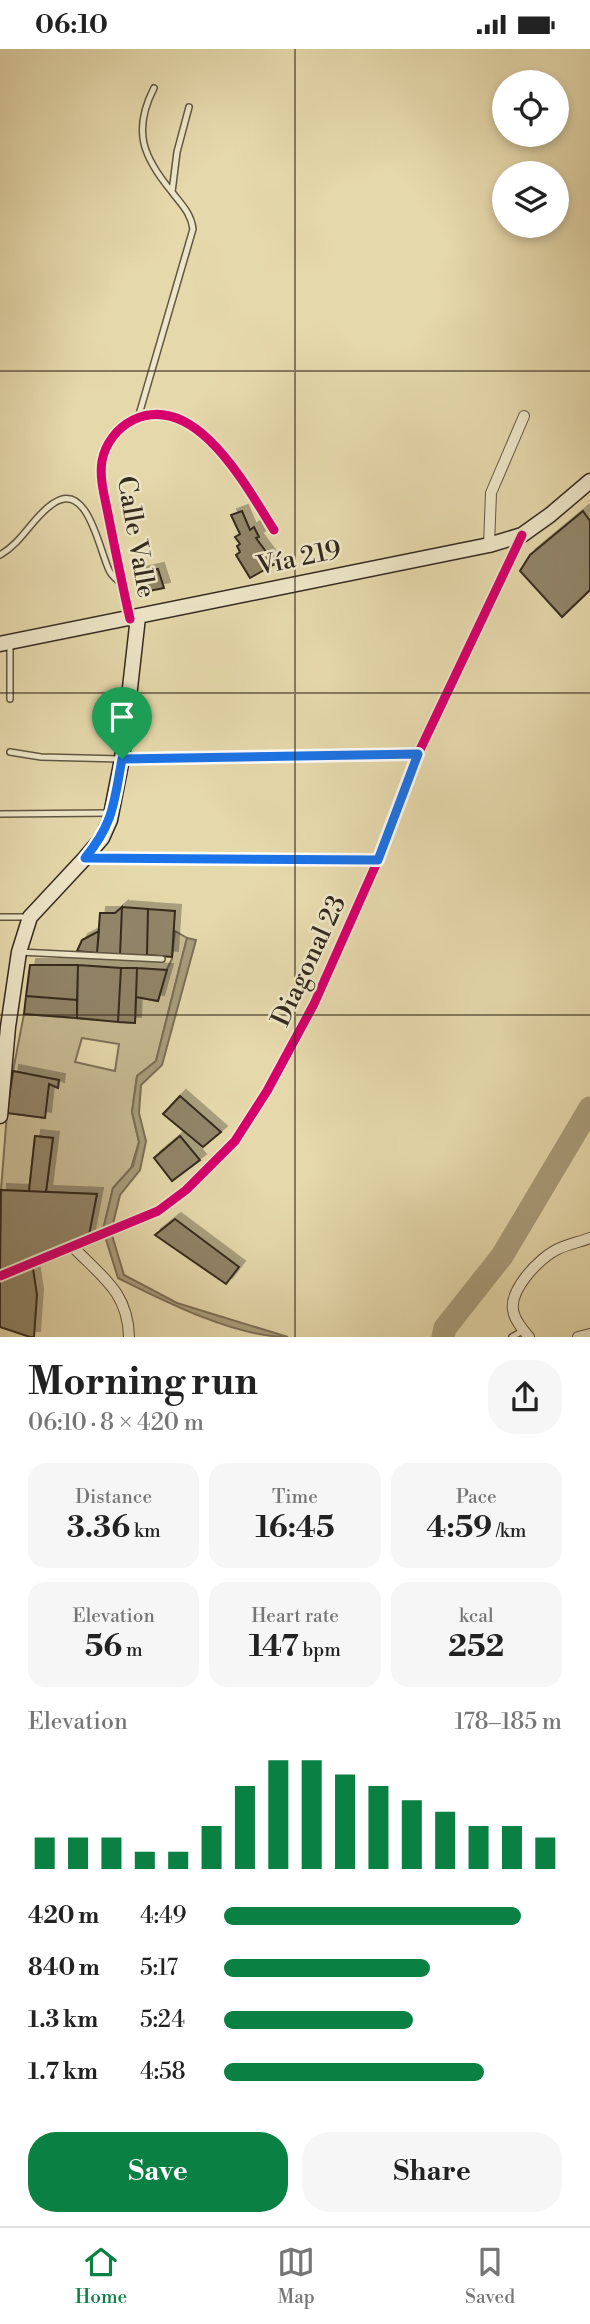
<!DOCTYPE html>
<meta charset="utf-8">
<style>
:root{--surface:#fff;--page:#f6f6f6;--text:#222;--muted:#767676;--line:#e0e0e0;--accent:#0b8043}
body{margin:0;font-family:"Libre Bodoni",serif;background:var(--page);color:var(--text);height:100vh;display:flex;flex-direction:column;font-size:26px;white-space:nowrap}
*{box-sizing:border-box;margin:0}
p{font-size:23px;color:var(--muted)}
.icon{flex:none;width:38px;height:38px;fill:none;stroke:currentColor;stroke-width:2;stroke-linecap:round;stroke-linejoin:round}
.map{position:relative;height:1288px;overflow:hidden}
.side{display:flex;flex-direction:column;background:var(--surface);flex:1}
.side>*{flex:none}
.buttons{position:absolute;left:492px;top:21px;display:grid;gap:14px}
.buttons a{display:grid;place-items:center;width:77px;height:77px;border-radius:50%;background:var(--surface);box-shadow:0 4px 10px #0003;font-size:35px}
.pin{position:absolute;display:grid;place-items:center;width:60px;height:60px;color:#fff;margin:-72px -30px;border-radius:50% 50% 50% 0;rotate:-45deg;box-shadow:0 0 7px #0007}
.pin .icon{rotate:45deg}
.round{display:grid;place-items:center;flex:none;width:74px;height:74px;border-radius:28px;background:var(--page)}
.headline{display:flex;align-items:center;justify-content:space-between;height:119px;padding:0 28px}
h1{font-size:38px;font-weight:800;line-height:52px}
.figures{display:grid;grid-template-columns:repeat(3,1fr);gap:10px;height:119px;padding:7px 28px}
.figures div{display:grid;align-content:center;border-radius:18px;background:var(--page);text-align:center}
.figures b{font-size:30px;font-weight:800}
.figures small{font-size:19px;font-weight:400}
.figures p{font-size:19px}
.chart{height:196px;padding:14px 28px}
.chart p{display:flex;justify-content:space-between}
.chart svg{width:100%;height:126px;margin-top:7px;stroke:var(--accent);stroke-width:6}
.primary-button{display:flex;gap:14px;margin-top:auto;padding:14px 28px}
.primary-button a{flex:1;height:80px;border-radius:28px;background:var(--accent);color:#fff;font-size:28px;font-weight:800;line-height:80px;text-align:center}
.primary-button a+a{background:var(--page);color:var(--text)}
ul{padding:0 28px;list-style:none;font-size:23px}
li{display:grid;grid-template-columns:112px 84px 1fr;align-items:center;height:52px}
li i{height:18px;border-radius:9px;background:var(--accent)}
.status{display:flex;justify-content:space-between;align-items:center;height:49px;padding:0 35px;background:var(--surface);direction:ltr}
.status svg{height:19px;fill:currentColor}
.tab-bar{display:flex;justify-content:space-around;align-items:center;height:98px;border-top:2px solid var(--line);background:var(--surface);font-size:19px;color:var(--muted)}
.tab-bar a{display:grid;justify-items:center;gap:4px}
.tab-bar .selected{color:var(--accent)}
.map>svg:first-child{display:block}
</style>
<div class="status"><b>06:10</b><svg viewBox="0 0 49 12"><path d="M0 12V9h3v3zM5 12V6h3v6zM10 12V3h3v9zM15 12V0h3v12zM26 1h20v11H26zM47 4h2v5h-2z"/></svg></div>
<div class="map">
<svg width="590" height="1288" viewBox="0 0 590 1288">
<defs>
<filter id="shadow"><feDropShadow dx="6" dy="-6" stdDeviation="0" flood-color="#0004"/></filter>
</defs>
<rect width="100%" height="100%" fill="#e5d8ab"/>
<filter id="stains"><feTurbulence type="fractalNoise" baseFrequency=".00286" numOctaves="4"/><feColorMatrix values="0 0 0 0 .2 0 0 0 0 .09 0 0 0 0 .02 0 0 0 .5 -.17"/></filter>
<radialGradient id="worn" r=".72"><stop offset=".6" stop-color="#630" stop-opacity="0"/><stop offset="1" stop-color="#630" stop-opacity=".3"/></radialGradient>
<path fill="#c7ba93" stroke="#7e7259" stroke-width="2" fill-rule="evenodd" d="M175 882 187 889 156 1012 137 1027 132 1063 139 1093 131 1119 113 1139 103 1181 89 1186 97 1145 46 1143 53 1089 35 1087 29 1142 1 1141 7 1064 44 1069 49 1035 58 1038 59 1031 13 1022 24 965 135 974 136 948 158 952 165 924 172 910ZM82 989 119 995 115 1022 75 1013Z"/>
<path fill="#a99d7b" stroke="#7b6f56" stroke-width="2" d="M187 889 196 891 162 1016 141 1036 139 1064 146 1092 140 1121 120 1146 111 1183 124 1226 177 1254 288 1288C235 1288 166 1253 118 1229L103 1181 113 1139 133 1117 139 1093 132 1063 137 1027 156 1012Z"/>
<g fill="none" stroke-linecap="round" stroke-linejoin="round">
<path stroke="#a99d7b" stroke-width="23" d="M443 1288 445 1279 502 1207 590 1059"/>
</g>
<path fill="#918468" stroke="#352a1f" stroke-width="2" filter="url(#shadow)" d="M242 462 250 481 254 478 259 488 256 489 275 515 250 529 236 506 240 503 237 497 240 495 235 488 240 485 231 466Z
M583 462 590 472V541L562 568 520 522 530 506Z
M158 520 164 539 139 544 135 525Z
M122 858 148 860 147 906H120Z
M122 858 120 906 97 904 100 864H115Z
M148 860 175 862 172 908 147 906Z
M99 882 97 904 77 902 82 891Z
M30 916H78L77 951 26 947Z
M78 916 121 919 118 973 77 969Z
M121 919H137L135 974 118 973Z
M137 919 167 921 158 952 136 948Z
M26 947 77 951V969L24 965Z
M13 1022 59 1031 58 1039 49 1035 45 1069 7 1064Z
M180 1047 221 1083 203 1098 163 1065Z
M35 1087 53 1089 46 1143 29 1142Z
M180 1087 200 1111 172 1132 154 1109Z
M1 1141 97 1145 89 1186 0 1221Z
M175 1170 239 1218 226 1235 155 1186Z
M33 1219 37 1246 34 1288H30L0 1278V1231Z"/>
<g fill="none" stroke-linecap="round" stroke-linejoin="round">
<defs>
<path id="service" d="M172 143 177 103 189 58
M138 369 193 180C191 164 181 155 172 143 143 108 132 82 154 39
M0 506C24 492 33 467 54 454 89 431 100 506 110 523 113 528 117 531 121 534
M10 593V650
M10 703 41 708 121 710
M0 765 109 764
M0 868H28
M19 903 162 910
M512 1288 524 1281"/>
<path id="minor" d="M489 496 491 444 524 367
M130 570C122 535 115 500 108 465 105 449 99 429 102 412 105 395 117 379 133 371 196 341 247 439 274 481
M122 710 418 705
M85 809 378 811
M73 1198C102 1228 128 1243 129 1288
M0 1227 158 1162 186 1141 235 1092 267 1042 314 955 378 811 418 705 522 486
M529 1288C523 1281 516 1273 514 1265 506 1243 540 1208 558 1200 568 1195 580 1193 590 1189
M578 1288 590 1285"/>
<path id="secondary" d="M0 595 489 496 522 486 550 466 590 432
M0 1067 8 978 19 903 30 868 85 809 102 789 110 771 122 710 138 568"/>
</defs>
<use href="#service" stroke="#615642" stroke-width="8"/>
<use href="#minor" stroke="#615642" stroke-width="12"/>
<use href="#secondary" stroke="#352a1f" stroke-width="17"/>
<use href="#service" stroke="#eee6c8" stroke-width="5"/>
<use href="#minor" stroke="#eee6c8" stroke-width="10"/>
<use href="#secondary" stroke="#eee6c8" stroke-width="14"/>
<defs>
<path id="cycleway" d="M130 570C122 535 115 500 108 465 105 449 99 429 102 412 105 395 117 379 133 371 196 341 247 439 274 481
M122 710 418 705
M0 1227 158 1162 186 1141 235 1092 267 1042 314 955 378 811 418 705 522 486"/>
</defs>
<use href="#cycleway" stroke="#eee6c8" stroke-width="13"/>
<use href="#cycleway" stroke="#d6006c" stroke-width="9"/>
</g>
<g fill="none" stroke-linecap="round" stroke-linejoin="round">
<defs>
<path id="route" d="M418 705 378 811 85 809C114 774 114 753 122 710Z"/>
</defs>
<use href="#route" stroke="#fff" stroke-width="14"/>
<use href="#route" stroke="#1a73e8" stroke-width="9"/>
</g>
<path fill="none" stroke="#352a1f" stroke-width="2" stroke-opacity="0.55" d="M295 0V1288M0 322H590M0 644H590M0 966H590"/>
<g text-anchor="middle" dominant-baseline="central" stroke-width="5" stroke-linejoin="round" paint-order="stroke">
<g font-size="26" fill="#352a1f" stroke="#eee6c8">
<text transform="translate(136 488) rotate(80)">Calle Valle</text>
<text transform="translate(299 509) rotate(-12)">Vía 219</text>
<text transform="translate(309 912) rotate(-65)">Diagonal 23</text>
</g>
</g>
<rect width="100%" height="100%" filter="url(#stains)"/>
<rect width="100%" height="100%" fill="url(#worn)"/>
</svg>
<div class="buttons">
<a><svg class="icon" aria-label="locate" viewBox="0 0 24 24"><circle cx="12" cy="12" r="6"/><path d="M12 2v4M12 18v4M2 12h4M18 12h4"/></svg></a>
<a><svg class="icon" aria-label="layers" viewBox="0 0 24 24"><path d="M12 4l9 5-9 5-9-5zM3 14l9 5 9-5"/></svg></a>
</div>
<div class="pin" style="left:122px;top:710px;background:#1e9e55"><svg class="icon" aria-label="arrive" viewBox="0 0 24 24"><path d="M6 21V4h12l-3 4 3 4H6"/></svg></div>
</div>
<section class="side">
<div class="headline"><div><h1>Morning run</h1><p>06:10 · 8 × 420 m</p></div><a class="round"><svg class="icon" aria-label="share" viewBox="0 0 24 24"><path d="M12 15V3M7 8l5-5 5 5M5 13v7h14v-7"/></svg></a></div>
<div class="figures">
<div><p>Distance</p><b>3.36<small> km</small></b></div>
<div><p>Time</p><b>16:45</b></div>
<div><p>Pace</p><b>4:59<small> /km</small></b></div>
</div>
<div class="figures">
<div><p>Elevation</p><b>56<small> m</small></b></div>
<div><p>Heart rate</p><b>147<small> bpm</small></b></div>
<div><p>kcal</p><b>252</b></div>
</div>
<div class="chart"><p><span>Elevation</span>178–185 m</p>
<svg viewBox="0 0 160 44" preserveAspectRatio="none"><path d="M5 44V33M15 44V33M25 44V33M35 44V38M45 44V38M55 44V29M65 44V15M75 44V6M85 44V6M95 44V11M105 44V15M115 44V20M125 44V24M135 44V29M145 44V29M155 44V33"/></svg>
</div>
<ul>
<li><b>420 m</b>4:49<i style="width:88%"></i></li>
<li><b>840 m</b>5:17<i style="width:61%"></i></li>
<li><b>1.3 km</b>5:24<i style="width:56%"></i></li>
<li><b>1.7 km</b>4:58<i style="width:77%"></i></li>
</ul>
<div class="primary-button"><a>Save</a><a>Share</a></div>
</section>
<nav class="tab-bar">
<a class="selected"><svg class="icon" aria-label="home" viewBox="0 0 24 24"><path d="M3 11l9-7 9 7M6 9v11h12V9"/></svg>Home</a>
<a><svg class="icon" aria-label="map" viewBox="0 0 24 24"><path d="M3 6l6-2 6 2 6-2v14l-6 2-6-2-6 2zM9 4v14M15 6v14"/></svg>Map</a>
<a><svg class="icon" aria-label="saved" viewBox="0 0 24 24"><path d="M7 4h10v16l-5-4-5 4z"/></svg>Saved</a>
</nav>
